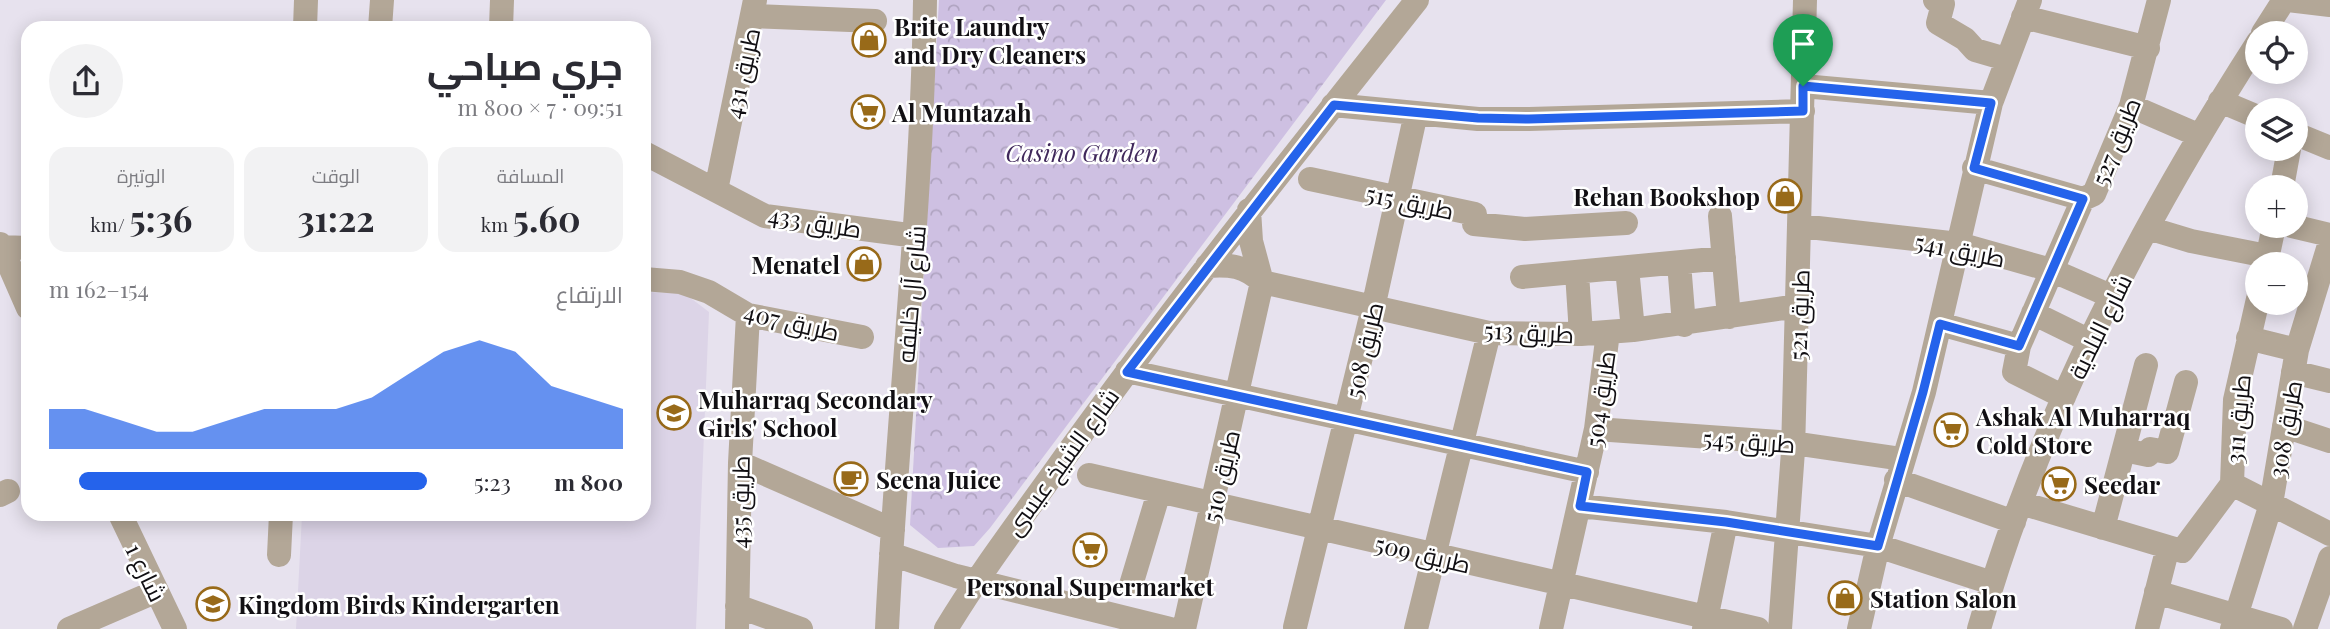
<!DOCTYPE html>
<html lang="ar">
<meta charset="utf-8">
<style>
:root{--surface:#fff;--page:#f2f2f3;--text:#2b2b33;--muted:#7c7c81;--accent:#2563eb}
body{margin:0;font-family:"Playfair Display",Cairo,serif;background:var(--page);color:var(--text);direction:rtl;height:100vh;display:flex;flex-direction:column;font-size:26px;white-space:nowrap}
*{box-sizing:border-box;margin:0}
p{font-size:23px;color:var(--muted)}
.icon{flex:none;width:38px;height:38px;fill:none;stroke:currentColor;stroke-width:2;stroke-linecap:round;stroke-linejoin:round}
.map{position:relative;flex:1;overflow:hidden;direction:ltr}
.panel{position:absolute;left:21px;top:21px;width:630px;height:500px;display:flex;flex-direction:column;background:var(--surface);border-radius:21px;box-shadow:0 4px 18px #0003;direction:rtl}
.panel>*{flex:none}
.fabs{position:absolute;left:2245px;top:21px;display:grid;gap:14px}
.fabs a{display:grid;place-items:center;width:63px;height:63px;border-radius:50%;background:var(--surface);box-shadow:0 4px 18px #0003;font-size:35px}
.pin{position:absolute;display:grid;place-items:center;width:60px;height:60px;color:#fff;margin:-72px -30px;border-radius:50% 50% 50% 0;rotate:-45deg;box-shadow:0 0 7px #0007}
.pin .icon{rotate:45deg}
.round{display:grid;place-items:center;flex:none;width:74px;height:74px;border-radius:37px;background:var(--page)}
.summary{display:flex;align-items:center;justify-content:space-between;height:119px;padding:0 28px}
h1{font-size:38px;font-weight:700;line-height:52px}
.figures{display:grid;grid-template-columns:repeat(3,1fr);gap:10px;height:119px;padding:7px 28px}
.figures div{display:grid;align-content:center;border-radius:18px;background:var(--page);text-align:center}
.figures b{font-size:35px;font-weight:700}
.figures small{font-size:19px;font-weight:400}
.figures p{font-size:19px}
.chart{height:196px;padding:14px 28px}
.chart p{display:flex;justify-content:space-between}
.chart svg{width:100%;height:126px;margin-top:7px;fill:var(--accent);opacity:.7}
ul{padding:0 28px;list-style:none;font-size:23px}
li{display:grid;grid-template-columns:112px 84px 1fr;align-items:center;height:52px}
li i{height:18px;border-radius:9px;background:var(--accent)}
.map>svg:first-child{display:block}
</style>
<div class="map">
<svg width="2330" height="629" viewBox="0 0 2330 629">
<defs>
<pattern id="park-crowns" width="20" height="18" patternUnits="userSpaceOnUse" patternTransform="scale(1.75)"><rect width="20" height="18" fill="#cec0e2"/><path d="M2 6a3 3 0 1 1 6 0M12 15a3 3 0 1 1 6 0" fill="none" stroke="#b0a4c1"/></pattern>
</defs>
<rect width="100%" height="100%" fill="#e7e2ee"/>
<path fill="#dcd4e7" d="M644 292 684 293 709 312 696 629H296L302 515 644 514Z"/>
<path fill="url(#park-crowns)" d="M939 0H1386L990 528 974 546 938 548 910 525Z"/>
<g fill="none" stroke-linecap="round" stroke-linejoin="round">
<path stroke="#b3a797" stroke-width="24" d="M1935 0 1943 4 1938 23 1965 39 1975 50 2006 59
M2288 0 2330 5
M753 16 875 21
M2023 17 2148 48
M305 28 306 0
M380 28 382 0
M501 28 502 0
M2263 33 2284 0
M1803 86 1991 103
M2220 101 2258 117
M1333 105 1478 119H1529L1803 111
M2131 106 2198 135
M2296 134 2330 148
M644 153 765 216 916 236
M1974 168 2083 199 2094 194 2131 106 2159 0
M1310 179 1475 214 1474 224 1525 229 1626 223
M2282 187 2289 149
M716 190 755 0
M1720 216 1729 317
M1800 226 1959 244 2051 270 2113 297
M2292 226 2330 235
M2148 228 2191 241 2267 256
M0 244 28 308
M1 247 28 248
M1679 263 1684 325
M2266 264 2274 226
M1207 266C1230 264 1245 266 1262 282L1489 333 1581 334 1633 330 1798 306
M1627 268 1633 330
M1577 273 1581 334
M1522 277 1724 258
M644 279 680 282 709 292 748 315 862 337
M2033 313 2090 341
M1940 324 2019 346
M2248 338 2297 350
M1127 371 1587 472
M2293 372 2330 381
M2064 397 2014 372 2019 346 2083 199
M2284 426 2330 441
M1596 429 1793 443 1902 459
M2124 450 2148 455 2150 449 2167 452 2186 382
M740 463 893 530
M1089 475 1758 629
M1896 480 2014 522
M2232 484 2330 534
M0 495 8 491
M2021 503 2168 547
M1580 506 1726 522 1878 546 1992 583
M120 514 175 629
M2103 528 2146 365
M891 554 956 576 1170 629
M279 555 281 514
M1131 585 1159 492
M2156 592 2281 629
M737 606 801 629
M1295 627 1373 308 1416 113
M69 629 157 591
M737 629 740 463 748 315
M887 629C897 419 922 210 925 0
M946 629C984 566 1028 510 1070 450 1181 296 1299 149 1417 0
M1184 629 1262 282 1251 241 1249 210
M1416 629 1489 333
M1551 629 1596 429 1608 332
M1704 629 1726 522
M1780 629 1793 451 1805 0
M1859 629 1878 546 1924 392 1991 103 2030 0
M1979 629C2038 421 2141 224 2258 42
M2147 629 2168 547 2182 551 2232 484 2235 400 2258 299
M2232 629 2271 504 2297 350 2330 242
M2305 629 2330 558"/>
</g>
<g fill="none" stroke-linecap="round" stroke-linejoin="round">
<defs>
<path id="route" d="M1803 86 1991 103 1974 168 2083 199 2019 346 1940 324 1923 392 1878 546 1726 522 1580 506 1587 472 1127 372 1334 105 1478 118 1529 119 1803 111Z"/>
</defs>
<use href="#route" stroke="#fff" stroke-width="14"/>
<use href="#route" stroke="#2563eb" stroke-width="9"/>
</g>
<defs>
<symbol id="shop-ring" viewBox="-11 -11 22 22"><circle r="9.5" fill="#fff" stroke="#986a19" stroke-width="1.5"/><path d="M-5-2.5h2.3a2.7 3.5 0 0 1 5.4 0H5L5.5 6h-11ZM-1.5-2.5h3a1.5 2.3 0 0 0-3 0Z" fill="#986a19"/></symbol>
<symbol id="supermarket-ring" viewBox="-11 -11 22 22"><circle r="9.5" fill="#fff" stroke="#986a19" stroke-width="1.5"/><path d="M-6-5.5h2.5l.6 2H6L4.5 2H-2.5L-4.4-4H-6ZM-1.5 3.2a1.3 1.3 0 1 0 .1 0ZM3 3.2a1.3 1.3 0 1 0 .1 0Z" fill="#986a19"/></symbol>
<symbol id="school-ring" viewBox="-11 -11 22 22"><circle r="9.5" fill="#fff" stroke="#986a19" stroke-width="1.5"/><path d="M0-5L7-2L0 1L-7-2ZM-4 1L0 2.5L4 1V4Q0 6-4 4Z" fill="#986a19"/></symbol>
<symbol id="cafe-ring" viewBox="-11 -11 22 22"><circle r="9.5" fill="#fff" stroke="#986a19" stroke-width="1.5"/><path d="M-5.5-4.5H6V0H3Q3 3.5 0 3.5H-2.5Q-5.5 3.5-5.5 0ZM3-3.2v2h1.7v-2ZM-6 4.5H4V6H-6Z" fill="#986a19"/></symbol>
</defs>
<g fill-rule="evenodd">
<use href="#shop-ring" x="850" y="21" width="38" height="38"/>
<use href="#supermarket-ring" x="849" y="93" width="38" height="38"/>
<use href="#shop-ring" x="1766" y="177" width="38" height="38"/>
<use href="#shop-ring" x="845" y="245" width="38" height="38"/>
<use href="#school-ring" x="655" y="394" width="38" height="38"/>
<use href="#supermarket-ring" x="1932" y="411" width="38" height="38"/>
<use href="#cafe-ring" x="832" y="460" width="38" height="38"/>
<use href="#supermarket-ring" x="2040" y="465" width="38" height="38"/>
<use href="#supermarket-ring" x="1071" y="531" width="38" height="38"/>
<use href="#shop-ring" x="1826" y="579" width="38" height="38"/>
<use href="#school-ring" x="194" y="585" width="38" height="38"/>
</g>
<g text-anchor="middle" dominant-baseline="central" stroke-width="5" stroke-linejoin="round" paint-order="stroke">
<g font-size="24" font-weight="bold" fill="#110f13" stroke="#fff" text-anchor="start">
<text x="894" y="26">Brite Laundry<tspan x="894" dy="28">and Dry Cleaners</tspan></text>
<text x="892" y="112">Al Muntazah</text>
<text x="1760" y="196" text-anchor="end">Rehan Bookshop</text>
<text x="840" y="264" text-anchor="end">Menatel</text>
<text x="698" y="399">Muharraq Secondary<tspan x="698" dy="28">Girls' School</tspan></text>
<text x="1976" y="416">Ashak Al Muharraq<tspan x="1976" dy="28">Cold Store</tspan></text>
<text x="876" y="479">Seena Juice</text>
<text x="2084" y="484">Seedar</text>
<text x="1090" y="586" text-anchor="middle">Personal Supermarket</text>
<text x="1870" y="598">Station Salon</text>
<text x="238" y="604">Kingdom Birds Kindergarten</text>
</g>
<g font-size="24" fill="#110f13" stroke="#fff">
<text transform="translate(741 73) rotate(-78)">طريق 431</text>
<text transform="translate(2115 141) rotate(-68)">طريق 527</text>
<text transform="translate(1410 201) rotate(12)">طريق 515</text>
<text transform="translate(815 221) rotate(9)">طريق 433</text>
<text transform="translate(1960 249) rotate(11)">طريق 541</text>
<text transform="translate(910 294) rotate(-85)">شارع آل خليفه</text>
<text transform="translate(1798 315) rotate(-88)">طريق 521</text>
<text transform="translate(792 321) rotate(13)">طريق 407</text>
<text transform="translate(2099 326) rotate(-64)">شارع البلدية</text>
<text transform="translate(1529 331) rotate(3)">طريق 513</text>
<text transform="translate(1363 350) rotate(-77)">طريق 508</text>
<text transform="translate(1599 399) rotate(-82)">طريق 504</text>
<text transform="translate(2237 419) rotate(-85)">طريق 311</text>
<text transform="translate(2284 429) rotate(-80)">طريق 308</text>
<text transform="translate(1749 440) rotate(4)">طريق 545</text>
<text transform="translate(1061 461) rotate(-54)">شارع الشيخ عيسى</text>
<text transform="translate(1220 476) rotate(-77)">طريق 510</text>
<text transform="translate(739 502) rotate(-89)">طريق 435</text>
<text transform="translate(1423 553) rotate(13)">طريق 509</text>
<text transform="translate(147 572) rotate(64)">شارع 1</text>
</g>
<g font-size="24" font-style="italic" fill="#40285b" stroke="#fff">
<text x="1082" y="152">Casino Garden</text>
</g>
</g>
</svg>
<div class="fabs">
<a><svg class="icon" aria-label="locate" viewBox="0 0 24 24"><circle cx="12" cy="12" r="6"/><path d="M12 2v4M12 18v4M2 12h4M18 12h4"/></svg></a>
<a><svg class="icon" aria-label="layers" viewBox="0 0 24 24"><path d="M12 4l9 5-9 5-9-5zM3 14l9 5 9-5"/></svg></a>
<a>+</a>
<a>−</a>
</div>
<div class="pin" style="left:1803px;top:86px;background:#1e9e55"><svg class="icon" aria-label="arrive" viewBox="0 0 24 24"><path d="M6 21V4h12l-3 4 3 4H6"/></svg></div>
<section class="panel">
<div class="summary"><div><h1>جري صباحي</h1><p>09:51 · 7 × 800 m</p></div><a class="round"><svg class="icon" aria-label="share" viewBox="0 0 24 24"><path d="M12 15V3M7 8l5-5 5 5M5 13v7h14v-7"/></svg></a></div>
<div class="figures">
<div><p>المسافة</p><b>5.60<small> km</small></b></div>
<div><p>الوقت</p><b>31:22</b></div>
<div><p>الوتيرة</p><b>5:36<small> /km</small></b></div>
</div>
<div class="chart"><p><span>الارتفاع</span>154–162 m</p>
<svg viewBox="0 0 160 44" preserveAspectRatio="none"><path d="M0 44V30L10 30L20 34L30 38L40 38L50 34L60 30L70 30L80 30L90 26L100 18L110 10L120 6L130 10L140 22L150 26L160 30V44z"/></svg>
</div>
<ul>
<li><b>800 m</b>5:23<i style="width:92%"></i></li>
</ul>
</section>
</div>
